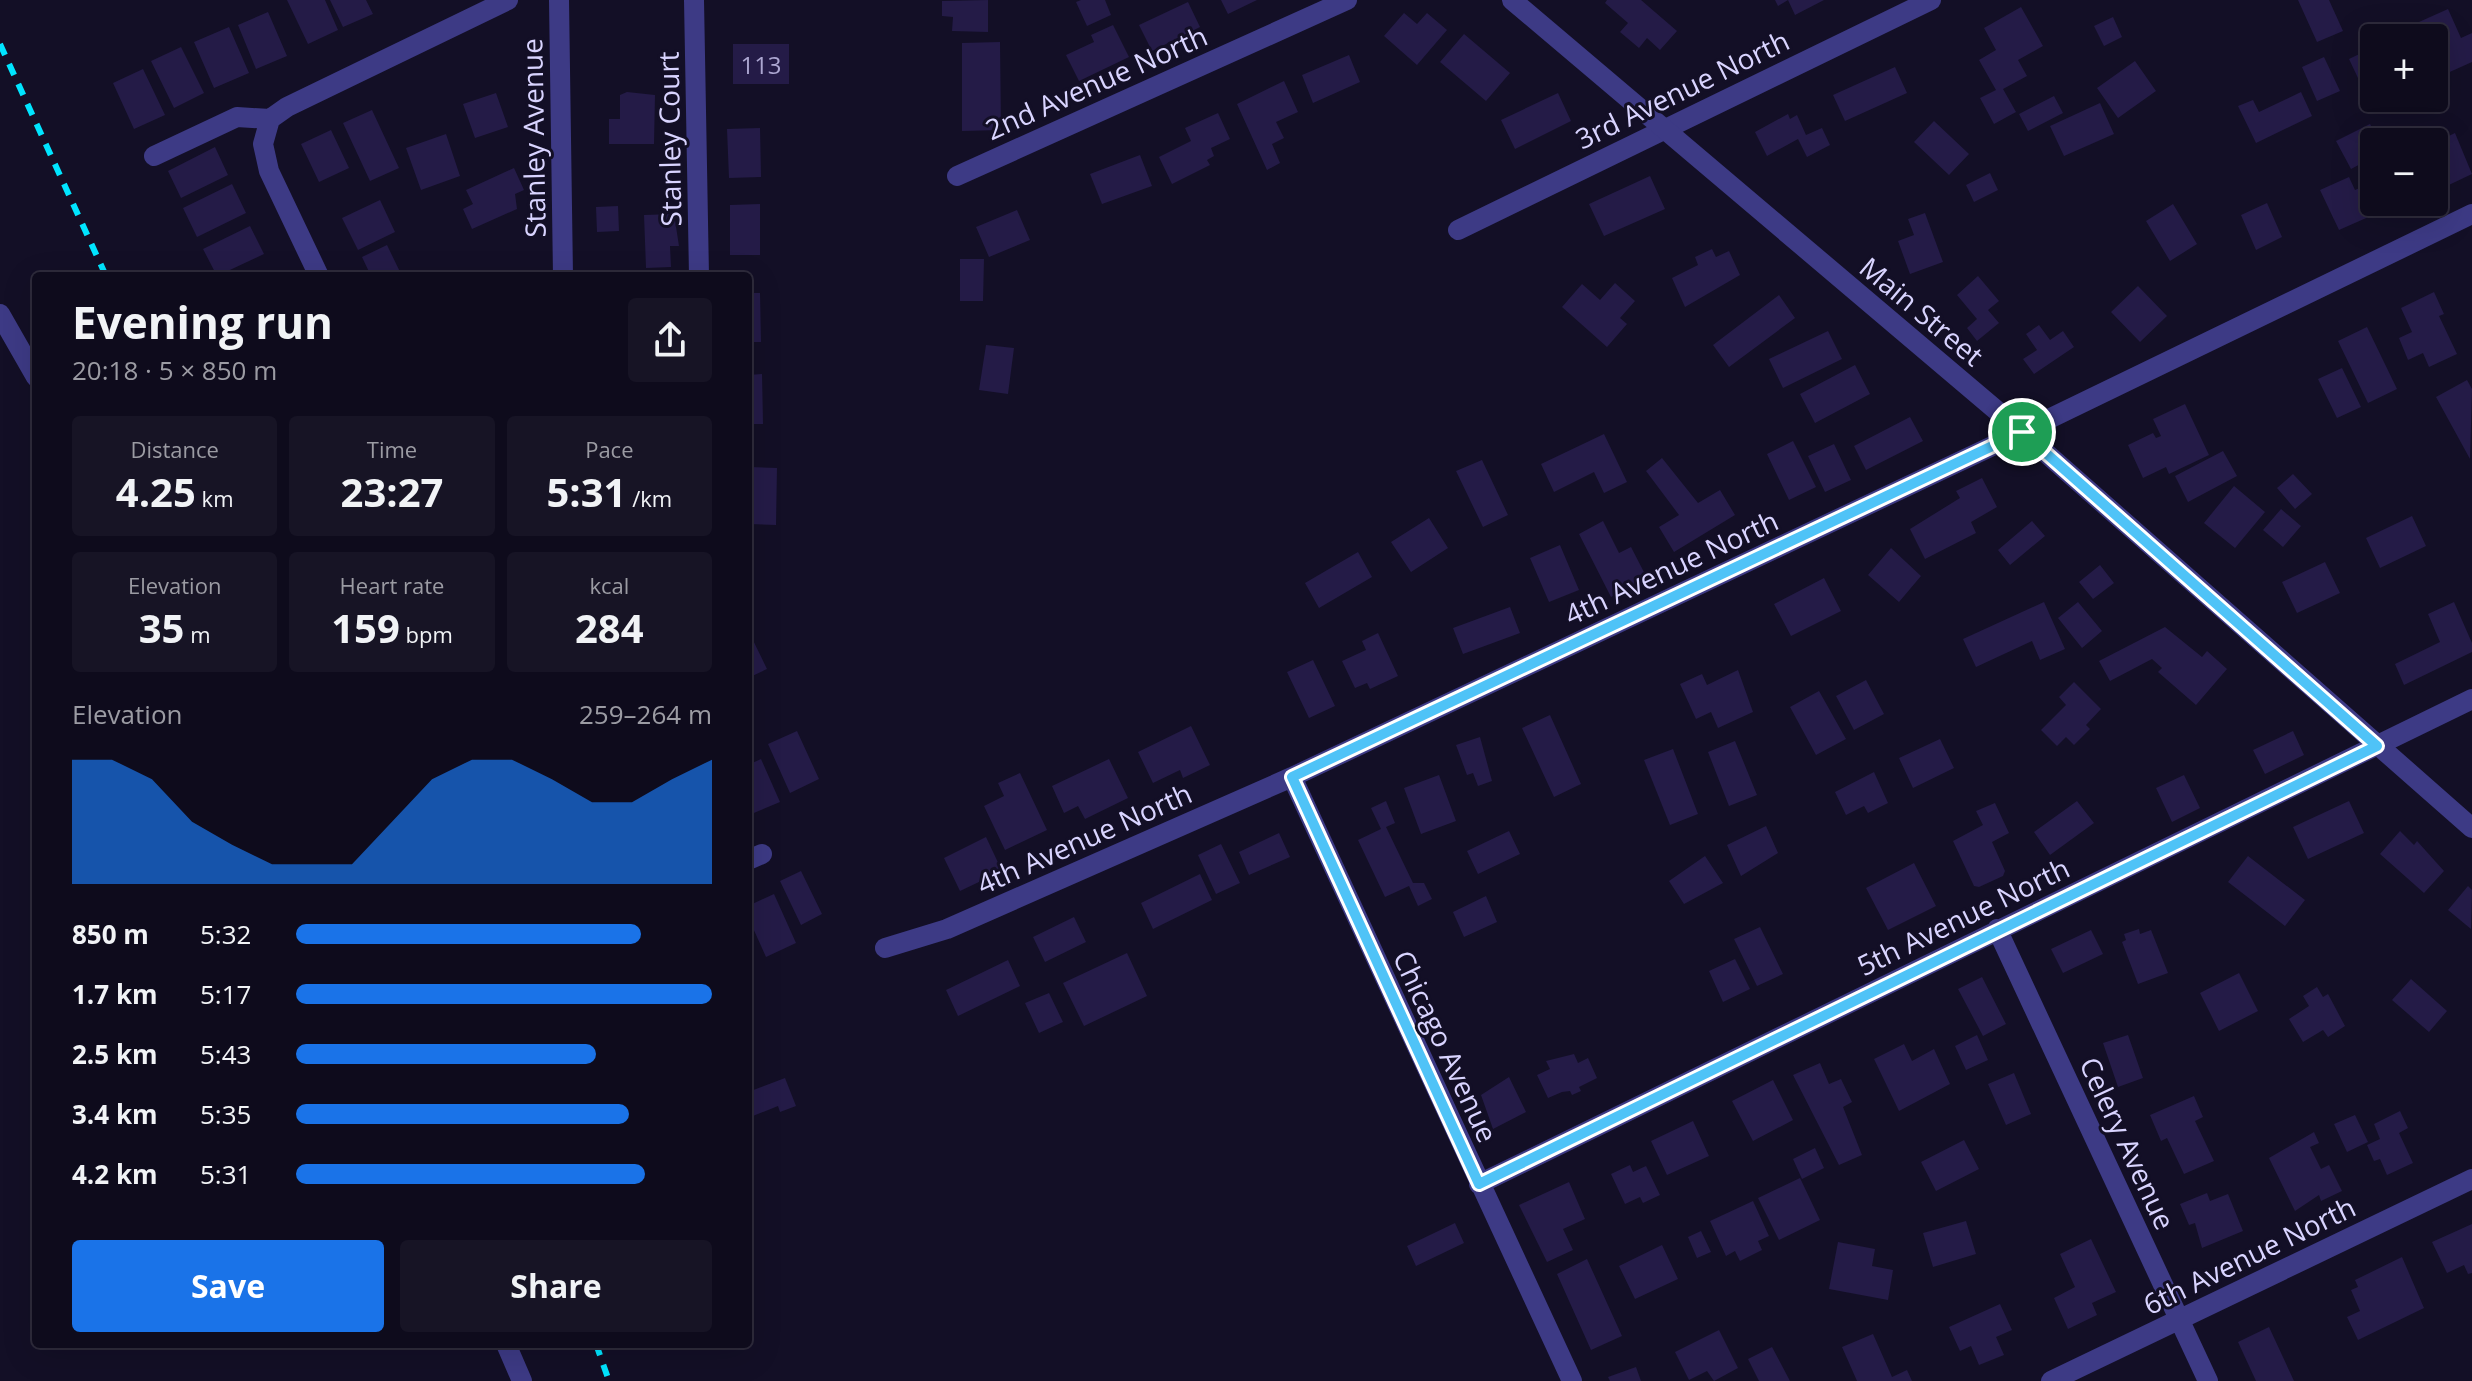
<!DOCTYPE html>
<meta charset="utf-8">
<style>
:root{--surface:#0e0b1c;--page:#171425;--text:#f1f3f6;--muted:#9b9ba3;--line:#2e2b3b;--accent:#1a73e8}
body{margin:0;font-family:"Open Sans",sans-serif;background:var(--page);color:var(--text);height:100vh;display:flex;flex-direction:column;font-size:30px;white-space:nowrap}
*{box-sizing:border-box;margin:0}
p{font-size:26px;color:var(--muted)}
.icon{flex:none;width:44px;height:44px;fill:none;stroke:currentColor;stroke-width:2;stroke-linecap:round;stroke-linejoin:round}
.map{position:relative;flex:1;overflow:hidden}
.drawer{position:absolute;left:32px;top:272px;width:720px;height:1076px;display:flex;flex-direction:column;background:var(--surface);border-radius:8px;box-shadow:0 8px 32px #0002,0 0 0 2px var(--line)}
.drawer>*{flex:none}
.tools{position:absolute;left:2360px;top:24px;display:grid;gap:16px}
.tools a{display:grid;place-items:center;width:88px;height:88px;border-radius:8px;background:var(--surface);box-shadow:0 8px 32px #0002,0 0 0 2px var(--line);font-size:40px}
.pin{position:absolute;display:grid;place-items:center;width:68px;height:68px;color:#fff;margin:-34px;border:4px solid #fff;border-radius:50%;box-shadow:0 2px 8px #0007}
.round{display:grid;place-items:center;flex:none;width:84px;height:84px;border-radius:8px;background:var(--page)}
.headline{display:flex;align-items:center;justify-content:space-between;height:136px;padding:0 40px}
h1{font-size:44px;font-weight:700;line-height:60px}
.figures{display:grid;grid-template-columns:repeat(3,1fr);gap:12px;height:136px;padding:8px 40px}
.figures div{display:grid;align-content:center;border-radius:8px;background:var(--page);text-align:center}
.figures b{font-size:40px;font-weight:700}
.figures small{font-size:22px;font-weight:400}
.figures p{font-size:22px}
.chart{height:224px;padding:16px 40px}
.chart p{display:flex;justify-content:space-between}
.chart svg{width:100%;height:144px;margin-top:8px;fill:var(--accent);opacity:.7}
.cta{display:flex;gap:16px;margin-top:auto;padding:16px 40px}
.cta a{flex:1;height:92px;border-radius:8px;background:var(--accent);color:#fff;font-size:32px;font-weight:700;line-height:92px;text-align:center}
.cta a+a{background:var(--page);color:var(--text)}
ul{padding:0 40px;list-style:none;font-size:26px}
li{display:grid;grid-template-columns:128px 96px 1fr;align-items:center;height:60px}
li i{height:20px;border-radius:10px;background:var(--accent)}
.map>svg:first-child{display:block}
</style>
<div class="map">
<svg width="2472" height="1381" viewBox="0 0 2472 1381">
<rect width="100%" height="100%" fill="#130f26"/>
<path fill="#241b47" d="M287 0H325L338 30 308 44Z
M330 0H366L373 14 343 27Z
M988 0V32L952 31 953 17 942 16V1Z
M1081 0H1105L1111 15 1087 26 1076 2Z
M1221 0H1257L1228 14Z
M1607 0H1641L1677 31 1660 50 1647 38 1639 48 1620 32 1628 23 1605 3Z
M1775 0H1824L1795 15 1788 0 1778 6Z
M2298 0H2329L2343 31 2317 42Z
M1188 2 1200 27 1152 51 1139 25Z
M2021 7 2043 46 2018 60 2027 76 2003 89 2016 112 1994 124 1980 98 1996 90 1979 60 1996 50 1984 28Z
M2448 9 2461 38 2472 33V62L2443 75 2434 55V38H2426L2419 22Z
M268 12 287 56 256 69 238 25Z
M1404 13 1417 24 1427 13 1447 30 1417 65 1384 36Z
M2113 17 2122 37 2104 46 2094 26Z
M1113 25 1129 57 1079 81 1066 55 1094 42 1091 35Z
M229 27 249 73 214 88 194 42Z
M1464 34 1510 73 1486 101 1440 62Z
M1000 42 1001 130 962 131V43Z
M733 44H789V84H733Z
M181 47 204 93 174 108 151 61Z
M2374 47V91L2366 95 2349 59Z
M1349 55 1360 82 1313 103 1302 75Z
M2324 57 2340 91 2317 101 2302 67Z
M2135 61 2156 91 2118 118 2097 88Z
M1895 67 1907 93 1845 121 1833 95Z
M143 69 165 115 134 129 113 83Z
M1284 81 1298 112 1276 122 1284 138 1272 144 1280 163 1267 170 1237 104Z
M627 92 655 95 654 144H609V119H620V95Z
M2301 92 2312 116 2256 143 2238 106 2253 100 2259 112Z
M496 93 508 127 475 138 463 104Z
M1558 93 1571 121 1515 149 1501 120Z
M2054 96 2063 113 2028 131 2019 114Z
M2100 103 2114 134 2064 156 2050 126Z
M372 110 399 168 370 181 343 123Z
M1218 113 1230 139 1211 148 1214 156 1207 160 1210 165 1172 184 1159 157 1191 141 1185 128Z
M1788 114 1790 119 1797 115 1806 135 1822 128 1830 145 1807 157 1798 139 1767 156 1755 132Z
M1934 121 1969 154 1949 175 1914 142Z
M2370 124 2380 142H2374V173L2368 160 2351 169 2336 141Z
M760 128 761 177 729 178 727 129Z
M331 130 349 168 319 182 301 144Z
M2455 133 2472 174 2434 192V143Z
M446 134 460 176 421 190 406 148Z
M215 147 228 175 181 198 168 171Z
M1140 155 1152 186 1102 204 1090 174Z
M514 168 524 190 515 194 517 209 472 229 463 209 473 204 466 190Z
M1990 173 1998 190 1974 202 1966 185Z
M1650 176 1665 209 1604 236 1589 204Z
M2349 177 2355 190 2369 184 2374 202 2382 211 2339 230 2320 190Z
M232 184 246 213 197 237 183 208Z
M380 200 395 232 358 250 342 218Z
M2267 203 2282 237 2256 250 2241 215Z
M760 204V255H730V205Z
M2173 204 2197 244 2170 261 2146 221Z
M618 206 619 231 597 232 596 207Z
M1017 210 1030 240 989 257 976 227Z
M1925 213 1943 262 1910 274 1898 241 1914 235 1908 219Z
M674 214 679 246H670L671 267 646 268 644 215Z
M250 226 264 254 217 276 203 249Z
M387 245 402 276H371L362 257Z
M1712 249 1716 257 1729 251 1740 275 1685 307 1672 278 1698 265 1695 257Z
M960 259H984L983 301H960Z
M1978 276 1999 301 1988 310 1999 323 1977 341 1967 328 1977 319 1957 295Z
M1615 283 1635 301 1620 318 1627 324 1607 347 1562 307 1582 284 1600 300Z
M2138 286 2167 316 2140 342 2111 312Z
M2434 292 2444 314 2439 316 2457 354 2429 367 2423 353 2408 360 2399 338 2412 332 2401 308Z
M748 293H760L761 342H748Z
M1779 295 1795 318 1729 367 1713 345Z
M2039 325 2050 340 2063 331 2074 347 2034 374 2023 359 2037 350 2026 334Z
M2367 327 2397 389 2368 403 2338 341Z
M1828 331 1842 359 1783 388 1769 359Z
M986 345 1014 348 1008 394 979 390Z
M1855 365 1870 394 1815 423 1800 394Z
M2342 368 2361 407 2337 418 2318 379Z
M762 374 763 424H748V375Z
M2467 380 2472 389 2470 459 2436 397Z
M2185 404 2209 455 2169 474 2166 467 2143 478 2128 445 2153 433 2156 438 2161 436 2153 419Z
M1910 417 1923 441 1866 470 1854 446Z
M1604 434 1627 482 1604 493 1594 472 1554 492 1541 464Z
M1793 441 1816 487 1789 500 1767 454Z
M1834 444 1851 480 1825 492 1808 456Z
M2223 451 2237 476 2188 502 2175 476Z
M1662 458 1698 503 1720 490 1735 515 1674 552 1659 527 1679 515 1646 471Z
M1482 460 1508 515 1483 527 1456 471Z
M749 467 777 468 776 525 748 524Z
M2293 474 2312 494 2295 509 2277 488Z
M1982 478 1997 507 1971 522 1976 533 1925 559 1910 529 1960 498 1956 491Z
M2234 486 2265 512 2235 548 2204 523Z
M2281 509 2301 526 2283 547 2263 530Z
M2412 516 2426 546 2380 568 2366 538Z
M1429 518 1448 548 1411 572 1391 542Z
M1603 521 1619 553 1631 547 1647 578 1611 597 1579 534Z
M2032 521 2045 536 2010 565 1998 550Z
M1560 545 1579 590 1549 602 1530 558Z
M1891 548 1921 576 1899 602 1868 575Z
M1358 552 1372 577 1319 608 1305 583Z
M2325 562 2340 593 2297 613 2282 582Z
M2100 565 2114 583 2093 599 2079 582Z
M1824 578 1841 611 1791 636 1774 604Z
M2044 602 2065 649 2040 660 2032 641 1976 667 1963 639Z
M2078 602 2102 631 2082 648 2058 618Z
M2454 602 2472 643V652L2404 685 2395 664 2440 642 2428 614Z
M1510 607 1520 633 1463 654 1453 628Z
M2165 627 2202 657 2207 651 2227 669 2196 705 2158 672 2162 668 2152 659 2110 681 2099 661Z
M748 630 767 669 748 678Z
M1378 633 1398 676 1370 689 1367 683 1355 688 1342 661 1366 650 1362 641Z
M1313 660 1335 706 1309 718 1287 672Z
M1738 670 1753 712 1718 728 1711 712 1696 719 1680 684 1702 674 1707 685Z
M1866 680 1884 714 1854 730 1836 696Z
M2074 682 2101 709 2086 725 2090 729 2074 745 2066 737 2057 746 2041 730 2066 705 2059 697Z
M1819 691 1846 739 1816 755 1790 707Z
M1550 715 1581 784 1554 797 1522 728Z
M1191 726 1210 765 1183 778 1180 770 1153 783 1138 752Z
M797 731 819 779 790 793 768 744Z
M2293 731 2304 755 2265 774 2253 750Z
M1480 737 1492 781 1478 786 1473 773 1467 775 1456 745Z
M1940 739 1954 768 1913 788 1899 758Z
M1735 741 1757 795 1729 806 1708 752Z
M1673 749 1698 814 1670 825 1644 760Z
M761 759 780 802 749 815 748 765Z
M1109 759 1128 798 1085 819 1078 806 1064 813 1052 786Z
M1874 772 1888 803 1868 813 1864 806 1846 815 1835 792Z
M1020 773 1047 830 1005 850 984 806 1004 796 998 783Z
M1439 775 1456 821 1421 834 1404 788Z
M2184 775 2200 808 2172 822 2156 788Z
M1386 801 1395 823 1386 827 1413 883H1424L1432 899 1418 906 1409 886 1385 897 1358 840 1381 829 1371 808Z
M2077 801 2094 823 2050 855 2034 832Z
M2349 801 2364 833 2308 859 2293 827Z
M1995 803 2009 833 1992 842 2005 871 2003 876 1979 887 1974 886 1953 841 1983 825 1976 811Z
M1766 826 1778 853 1741 876 1727 845Z
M1509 831 1520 854 1478 874 1467 851Z
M2400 831 2414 845 2417 841 2444 871 2424 893 2380 854Z
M1279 833 1290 857 1249 875 1239 852Z
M986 837 1002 871 960 891 944 858Z
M1221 844 1240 883 1216 894 1198 855Z
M1705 856 1723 883 1684 904 1669 881Z
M2248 856 2305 900 2285 926 2228 882Z
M1914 863 1936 906 1888 930 1866 888Z
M801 871 822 914 801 925 780 881Z
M1200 874 1212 900 1153 929 1141 903Z
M2468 886 2472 890 2471 929 2448 910Z
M774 894 796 943 766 957 748 917V906Z
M1486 896 1497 922 1464 937 1453 912Z
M1074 917 1086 942 1045 962 1033 937Z
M1760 927 1783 974 1757 986 1734 939Z
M2139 929 2140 934 2151 930 2168 973 2138 984 2122 942 2126 940 2124 934Z
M2091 930 2103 954 2063 973 2051 949Z
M1127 953 1147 996 1084 1026 1063 983Z
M1735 959 1750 989 1723 1002 1709 971Z
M1008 960 1020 986 958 1016 946 990Z
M2239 973 2258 1011 2219 1031 2200 993Z
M1982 977 2006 1024 1983 1036 1958 989Z
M2411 979 2447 1011 2429 1032 2392 1000Z
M2317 987 2323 997 2328 994 2345 1026 2328 1037 2323 1030 2303 1042 2289 1019 2309 1006 2303 996Z
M1049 993 1063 1022 1039 1033 1025 1003Z
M1977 1035 1988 1060 1966 1070 1955 1046Z
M2128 1035 2143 1078 2118 1087 2103 1043Z
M1904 1044 1912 1061 1934 1049 1950 1084 1899 1111 1874 1059Z
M1574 1054 1578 1063 1588 1058 1597 1078 1579 1087 1581 1091 1572 1095 1570 1091 1562 1092 1548 1098 1537 1075 1550 1069 1546 1061Z
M1820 1063 1829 1084 1841 1079 1852 1102 1843 1107 1862 1155 1839 1165 1793 1075Z
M2014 1073 2031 1114 2006 1125 1988 1084Z
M1509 1077 1526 1112 1493 1129 1481 1095Z
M785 1078 796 1106 780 1112 778 1106 748 1118V1092Z
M1773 1080 1793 1120 1753 1141 1732 1101Z
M2194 1096 2203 1117 2195 1121 2214 1161 2184 1174 2167 1138 2161 1141 2150 1115Z
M2400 1111 2408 1128 2399 1133 2413 1163 2387 1175 2380 1159 2374 1161 2367 1145 2380 1139 2374 1124Z
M2355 1115 2368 1142 2347 1152 2334 1124Z
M1693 1121 1709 1156 1667 1175 1651 1141Z
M2314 1132 2319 1143 2310 1147 2321 1169 2329 1165 2342 1191 2321 1201 2319 1195 2295 1211 2269 1158Z
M1964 1140 1979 1169 1936 1191 1921 1162Z
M1815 1148 1824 1168 1802 1179 1793 1159Z
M1630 1165 1633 1172 1646 1166 1660 1195 1643 1203 1640 1197 1625 1204 1611 1174Z
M1800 1178 1820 1220 1779 1240 1758 1198Z
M1569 1182 1585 1219 1563 1229 1573 1250 1547 1262 1519 1205Z
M2207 1193 2210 1201 2228 1194 2243 1231 2202 1248 2195 1223 2189 1225 2180 1204Z
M1753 1201 1769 1236 1758 1241 1762 1250 1740 1261 1735 1251 1726 1256 1710 1221Z
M1966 1221 1976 1254 1933 1267 1923 1233Z
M1455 1223 1464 1243 1416 1266 1407 1246Z
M2472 1224V1273L2468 1274 2464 1265 2447 1273 2432 1242Z
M1701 1231 1711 1252 1697 1258 1688 1237Z
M2091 1239 2116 1292 2092 1303 2097 1315 2068 1329 2054 1298 2075 1287 2060 1254Z
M1838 1242 1875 1249 1872 1266 1893 1270 1888 1300 1829 1289Z
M1662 1245 1678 1279 1635 1299 1619 1266Z
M2402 1257 2424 1308 2358 1340 2347 1317 2360 1311 2351 1290 2358 1287 2355 1280Z
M1587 1259 1622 1336 1591 1350 1557 1274Z
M2000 1304 2012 1330 1996 1337 2004 1355 1979 1365 1971 1346 1960 1351 1949 1327Z
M2269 1327 2294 1381H2256L2238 1342Z
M1719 1330 1738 1368 1714 1381 1707 1371 1689 1380 1675 1352Z
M1873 1334 1892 1377 1907 1370 1912 1381H1857L1842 1347Z
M1772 1347 1790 1381H1759L1748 1359Z
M1636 1367 1641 1381H1610L1608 1377Z"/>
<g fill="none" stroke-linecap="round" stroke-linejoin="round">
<path stroke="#3d3a85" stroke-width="20" d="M559 0 563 276
M694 0 699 276
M270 119 263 144 269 171 319 276
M154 156 237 117 270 119 287 107 508 0
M957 176 1347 0
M1458 230 1931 0
M0 314 36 377
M1292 777 1572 1381
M748 860 762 854
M1997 929 2208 1381
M885 948 947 929 1292 777 2022 432 2472 214
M1479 1184 2472 699
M506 1344 522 1381
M2051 1381 2472 1179"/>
<path stroke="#3d3a85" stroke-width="20" d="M1512 0 2022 432 2472 828"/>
<path stroke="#00e5ff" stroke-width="6" stroke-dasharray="12 10" stroke-linecap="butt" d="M0 44 106 276
M596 1344 609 1381"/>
</g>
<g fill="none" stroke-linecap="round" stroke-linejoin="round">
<defs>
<path id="route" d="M2022 432 2377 746 1479 1184 1292 777Z"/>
</defs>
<use href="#route" stroke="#fff" stroke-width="16"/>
<use href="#route" stroke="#4fc3f7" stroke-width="10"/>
</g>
<g text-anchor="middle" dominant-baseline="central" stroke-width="6" stroke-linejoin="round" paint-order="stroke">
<g font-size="24" fill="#aca6d1">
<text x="761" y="64">113</text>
</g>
<g font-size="28" fill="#d9d4ff" stroke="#130f26">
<text transform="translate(1096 82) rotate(-24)">2nd Avenue North</text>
<text transform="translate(1682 89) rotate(-26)">3rd Avenue North</text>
<text transform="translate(533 138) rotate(-91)">Stanley Avenue</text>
<text transform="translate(669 139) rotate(-91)">Stanley Court</text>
<text transform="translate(1922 311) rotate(40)">Main Street</text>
<text transform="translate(1671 567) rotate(-25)">4th Avenue North</text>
<text transform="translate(1084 838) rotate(-24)">4th Avenue North</text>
<text transform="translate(1963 916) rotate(-26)">5th Avenue North</text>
<text transform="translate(1446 1046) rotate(65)">Chicago Avenue</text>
<text transform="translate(2128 1143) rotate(65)">Celery Avenue</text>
<text transform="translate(2249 1255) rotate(-26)">6th Avenue North</text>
</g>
</g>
</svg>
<div class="tools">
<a>+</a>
<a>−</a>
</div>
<div class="pin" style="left:2022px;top:432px;background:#1e9e55"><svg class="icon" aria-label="arrive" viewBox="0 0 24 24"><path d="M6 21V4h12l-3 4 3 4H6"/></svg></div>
<section class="drawer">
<div class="headline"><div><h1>Evening run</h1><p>20:18 · 5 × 850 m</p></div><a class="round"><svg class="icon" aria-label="share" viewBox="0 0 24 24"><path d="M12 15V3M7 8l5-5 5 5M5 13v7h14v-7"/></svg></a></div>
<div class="figures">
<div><p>Distance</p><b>4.25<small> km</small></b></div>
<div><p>Time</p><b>23:27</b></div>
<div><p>Pace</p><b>5:31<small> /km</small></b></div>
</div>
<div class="figures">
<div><p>Elevation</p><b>35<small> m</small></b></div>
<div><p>Heart rate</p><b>159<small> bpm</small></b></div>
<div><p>kcal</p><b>284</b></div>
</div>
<div class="chart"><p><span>Elevation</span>259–264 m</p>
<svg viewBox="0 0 160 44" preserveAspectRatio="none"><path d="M0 44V6L10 6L20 12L30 25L40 32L50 38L60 38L70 38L80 25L90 12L100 6L110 6L120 12L130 19L140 19L150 12L160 6V44z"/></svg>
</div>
<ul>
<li><b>850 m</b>5:32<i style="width:83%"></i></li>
<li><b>1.7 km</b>5:17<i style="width:100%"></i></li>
<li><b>2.5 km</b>5:43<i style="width:72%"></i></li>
<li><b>3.4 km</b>5:35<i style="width:80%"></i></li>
<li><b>4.2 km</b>5:31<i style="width:84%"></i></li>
</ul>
<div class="cta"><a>Save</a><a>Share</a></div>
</section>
</div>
